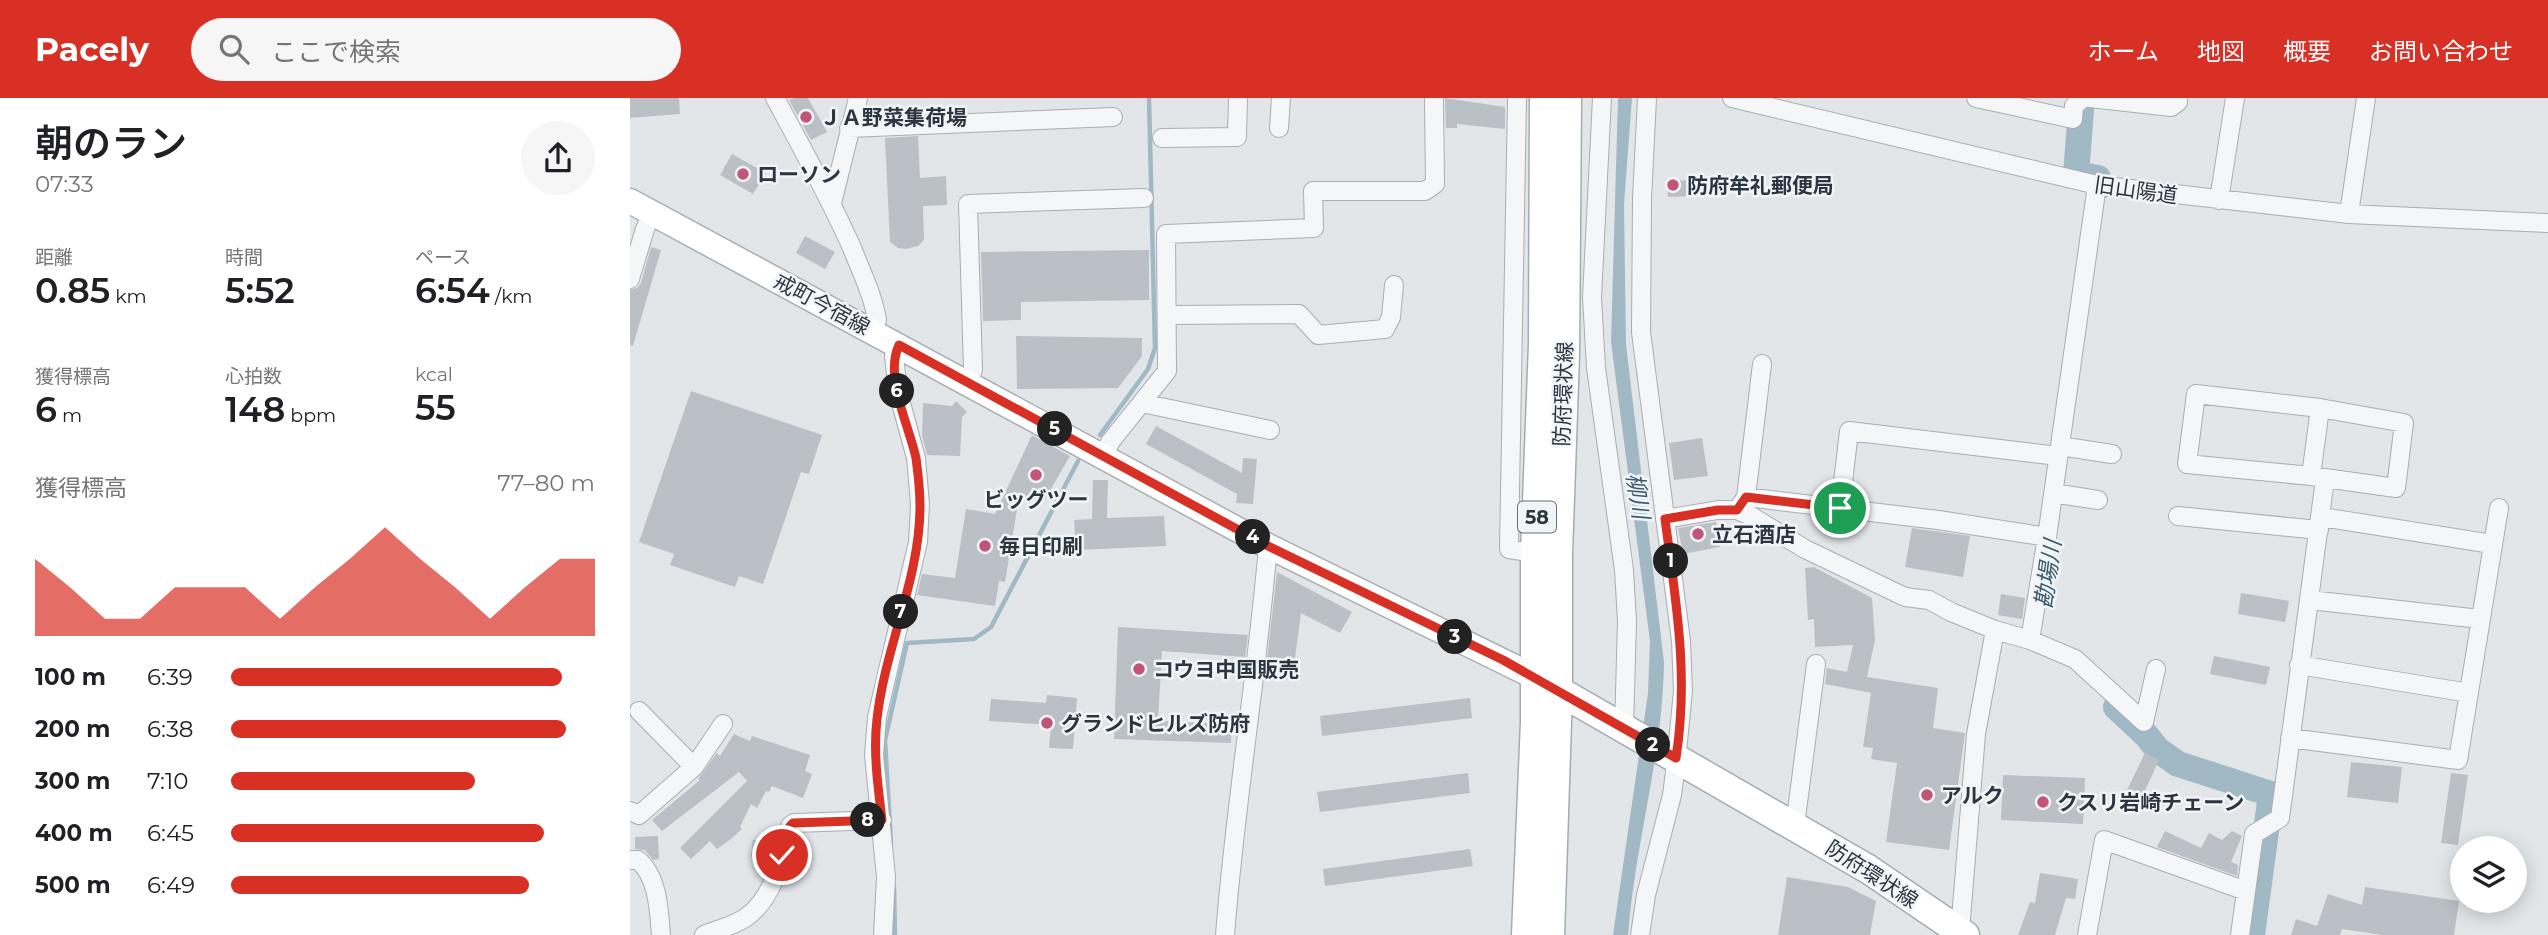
<!DOCTYPE html>
<html lang="ja">
<meta charset="utf-8">
<style>
:root{--surface:#fff;--page:#f6f6f6;--text:#202124;--muted:#757577;--accent:#d93025}
body{margin:0;font-family:Montserrat,"Noto Sans JP",sans-serif;background:var(--page);color:var(--text);height:100vh;display:flex;flex-direction:column;font-size:26px;white-space:nowrap}
*{box-sizing:border-box;margin:0}
p{font-size:23px;color:var(--muted)}
.icon{flex:none;width:38px;height:38px;fill:none;stroke:currentColor;stroke-width:2;stroke-linecap:round;stroke-linejoin:round}
.map{position:relative;flex:1;overflow:hidden}
.panel{display:flex;flex-direction:column;background:var(--surface);width:630px}
.panel>*{flex:none}
.tools{position:absolute;left:1820px;top:738px;display:grid;gap:14px}
.tools a{display:grid;place-items:center;width:77px;height:77px;border-radius:50%;background:var(--surface);box-shadow:0 4px 18px #0003;font-size:35px}
.pin{position:absolute;display:grid;place-items:center;width:60px;height:60px;color:#fff;margin:-30px;border:4px solid #fff;border-radius:50%;box-shadow:0 2px 7px #0007}
.km{position:absolute;width:35px;height:35px;margin:-18px;border-radius:50%;background:#222;color:#fff;font-size:19px;line-height:35px;text-align:center}
.round{display:grid;place-items:center;flex:none;width:74px;height:74px;border-radius:37px;background:var(--page)}
.overview{display:flex;align-items:center;justify-content:space-between;height:119px;padding:0 35px}
h1{font-size:38px;font-weight:600;line-height:52px}
.metrics{display:grid;grid-template-columns:repeat(3,1fr);gap:10px;height:119px;padding:7px 35px}
.metrics div{display:grid;align-content:center}
.metrics b{font-size:35px;font-weight:600}
.metrics small{font-size:19px;font-weight:400}
.metrics p{font-size:19px}
.chart{height:196px;padding:14px 35px}
.chart p{display:flex;justify-content:space-between}
.chart svg{width:100%;height:126px;margin-top:7px;fill:var(--accent);opacity:.7}
ul{padding:0 35px;list-style:none;font-size:23px}
li{display:grid;grid-template-columns:112px 84px 1fr;align-items:center;height:52px}
li i{height:18px;border-radius:9px;background:var(--accent)}
header{display:flex;align-items:center;gap:42px;box-sizing:border-box;height:98px;padding:0 35px;background:var(--accent);color:#fff}
header strong{font-size:33px}
nav{display:flex;gap:38px;margin-inline-start:auto;font-size:24px}
.search{width:490px;height:63px;background:var(--page);display:flex;align-items:center;gap:18px;box-sizing:border-box;padding:0 24px;border-radius:38px;color:var(--muted);font-size:26px}
main{display:flex;flex:1;min-height:0}
.map>svg:first-child{display:block}
</style>
<header>
<strong>Pacely</strong>
<div class="search"><svg class="icon" aria-label="search" viewBox="0 0 24 24"><circle cx="10" cy="10" r="6"/><path d="M15 15l6 6"/></svg>ここで検索</div>
<nav><a>ホーム</a><a>地図</a><a>概要</a><a>お問い合わせ</a></nav>
</header>
<main>
<section class="panel">
<div class="overview"><div><h1>朝のラン</h1><p>07:33</p></div><a class="round"><svg class="icon" aria-label="share" viewBox="0 0 24 24"><path d="M12 15V3M7 8l5-5 5 5M5 13v7h14v-7"/></svg></a></div>
<div class="metrics">
<div><p>距離</p><b>0.85<small> km</small></b></div>
<div><p>時間</p><b>5:52</b></div>
<div><p>ペース</p><b>6:54<small> /km</small></b></div>
</div>
<div class="metrics">
<div><p>獲得標高</p><b>6<small> m</small></b></div>
<div><p>心拍数</p><b>148<small> bpm</small></b></div>
<div><p>kcal</p><b>55</b></div>
</div>
<div class="chart"><p><span>獲得標高</span>77–80 m</p>
<svg viewBox="0 0 160 44" preserveAspectRatio="none"><path d="M0 44V17L10 27L20 38L30 38L40 27L50 27L60 27L70 38L80 27L90 17L100 6L110 17L120 27L130 38L140 27L150 17L160 17V44z"/></svg>
</div>
<ul>
<li><b>100 m</b>6:39<i style="width:91%"></i></li>
<li><b>200 m</b>6:38<i style="width:92%"></i></li>
<li><b>300 m</b>7:10<i style="width:67%"></i></li>
<li><b>400 m</b>6:45<i style="width:86%"></i></li>
<li><b>500 m</b>6:49<i style="width:82%"></i></li>
</ul>
</section>
<div class="map">
<svg width="1918" height="837" viewBox="0 0 1918 837">
<rect width="100%" height="100%" fill="#e2e6e9"/>
<path fill="#a1b9c5" d="M988 0H1002L994 106 996 247 1034 564C1033 657 1005 745 998 837H983L1018 595 1020 543 981 244Z"/>
<g fill="none" stroke-linecap="round" stroke-linejoin="round">
<path stroke="#a1b9c5" stroke-width="4.5" d="M470 337 518 271 525 250 519 0
M261 746 255 642 277 545 344 541 361 529 448 363
M264 789 265 837"/>
<path stroke="#a1b9c5" stroke-width="26" d="M1452 0 1446 76 1468 80 1470 88
M1486 609 1516 637 1528 652 1548 666 1641 696 1622 837"/>
</g>
<path fill="#bac0c6" d="M0 0H49L50 16 0 20Z
M164 0H178L197 34 181 42 159 2Z
M815 0 875 9V31L827 26V30H816Z
M288 38 290 80 316 78 317 107 293 108 294 142 288 148 276 151 268 150 260 144 255 40Z
M102 56 136 75 123 96 90 77Z
M1063 82 1064 98 1038 99 1037 83Z
M175 138 205 154 195 171 166 155Z
M21 149 31 152 3 248 0 247V192L7 190 11 185Z
M519 152V202L391 204V222L353 223 351 154Z
M386 238 512 240V258L488 290 387 291Z
M61 293 192 337 179 376 171 374 133 486 109 478 105 489 40 467 44 456 9 444Z
M326 303 337 314 332 319 330 358 297 357 292 338 293 305 322 308Z
M526 328 612 375 613 360 627 361 623 406 606 405 607 396 516 346Z
M402 337 440 358 414 403 389 399 375 484 369 483 365 508 287 497 292 476 325 480 336 411 365 416Z
M1072 340 1078 378 1044 382 1039 345Z
M463 382H478L477 420 534 418 536 448 446 452 444 422 462 421Z
M1086 424 1090 449 1053 456 1048 430Z
M1282 430 1340 438 1333 479 1275 469Z
M1184 469 1242 500 1245 542 1237 579 1308 590 1303 630 1335 635 1319 752 1256 744 1267 665 1241 661 1243 650 1233 649 1241 595 1195 586 1197 570 1217 574 1223 547 1185 549 1184 521 1178 522 1175 470Z
M647 474 722 514 710 535 671 515 662 582 635 579Z
M1611 495 1659 503 1655 524 1608 516Z
M1371 496 1395 500 1392 521 1368 517Z
M488 529 618 537 615 559 532 553 528 623 602 626 601 645 484 641Z
M1584 558 1640 569 1636 587 1580 576Z
M417 597 447 600 443 651 419 650 421 627 359 623 361 601 416 605Z
M840 600 842 620 692 638 690 618Z
M104 636 120 643 122 638 180 657 175 673 182 676 173 700 142 688 139 694 136 693 127 710 121 706 110 729 112 731 101 741 87 751 80 743 61 761 50 750 117 683 109 674 32 733 22 722 70 682 68 681 87 655 90 658Z
M1515 655 1529 662 1512 699 1497 692Z
M1721 664 1772 669 1768 705 1717 699Z
M838 675 840 695 690 714 687 694Z
M1821 675 1838 677 1828 747 1811 745Z
M1373 677 1455 680 1453 726 1371 722Z
M1535 733 1571 750 1579 735 1592 742 1602 733 1612 738 1601 764 1608 767 1607 778 1527 749Z
M28 738 29 761 23 762 15 752 5 751V739Z
M123 742 144 744 139 761 121 759Z
M840 751 843 768 695 788 693 771Z
M1410 775 1448 781 1445 801 1436 800 1425 837H1388L1400 804 1405 805Z
M1157 779 1218 789 1246 803 1240 837H1148Z
M1735 789 1829 803 1824 837H1752L1712 831 1710 837H1661L1666 821 1687 828 1698 796 1732 807Z"/>
<g fill="none" stroke-linecap="round" stroke-linejoin="round">
<defs>
<path id="street" d="M145 0C172 50 199 98 222 150 231 173 243 197 247 222L241 232
M887 0 879 451 905 455
M972 0 962 199 966 270 994 472 997 523 994 631
M1102 0 1467 87 1719 116 1918 125
M1346 0 1443 21 1444 8 1453 0
M1460 0 1541 9 1548 4V0
M219 30 483 19
M649 30 651 0
M532 40 607 39 608 0
M1589 102 1605 0
M202 105 228 0
M1719 116 1736 0
M0 181 15 131 22 115
M538 217 669 216 688 237 755 231 761 219 764 187
M339 285 343 271 338 106 514 100
M1566 296 1690 310 1774 325 1766 390 1681 378 1557 366Z
M512 305 640 332
M1430 348 1482 356
M473 357 481 343 537 273 536 136 684 130 683 93H795L805 86 804 0
M1681 378 1690 310
M1423 395 1468 402
M1116 399 1308 422 1417 439
M1210 410 1219 333 1428 358
M1107 412 1121 418 1175 451 1275 499 1299 502 1321 514 1365 532 1400 542 1445 561 1514 624 1526 571
M1548 418 1689 432
M1692 419 1862 446
M1035 421 1088 412H1107L1116 399 1132 266
M1680 502 1850 521
M1400 542 1417 439 1467 87
M1669 567 1839 595
M9 613 64 669
M1660 640 1828 662 1869 410
M0 713 9 717 64 669 93 626
M1165 728 1186 566
M0 762H8C28 779 29 812 31 837
M1330 833 1346 636 1365 532
M74 837C86 832 103 828 115 820 144 801 152 759 160 728L164 725 252 722
M253 837 256 779 244 657 247 619 288 444 290 406 286 360 268 294 264 258 269 247
M595 837C605 707 627 578 638 448
M1010 837 1016 797 1042 697 1045 674 1053 593 1051 543 1011 234 1012 101 1017 0
M1457 837 1474 742 1616 793
M1610 837 1624 736 1650 720 1695 381"/>
<path id="secondary" d="M0 103 638 448 905 579"/>
<path id="primary" d="M915 585 1238 771 1335 837
M896 837 905 624V455L913 246 914 0
M920 837 928 593V456L935 257 937 0"/>
</defs>
<use href="#street" stroke="#a8aeb3" stroke-width="20"/>
<use href="#secondary" stroke="#a8aeb3" stroke-width="27"/>
<use href="#primary" stroke="#a3acb4" stroke-width="31"/>
<use href="#street" stroke="#f5f6f8" stroke-width="18"/>
<use href="#secondary" stroke="#fff" stroke-width="24"/>
<use href="#primary" stroke="#fff" stroke-width="28"/>
</g>
<g fill="none" stroke-linecap="round" stroke-linejoin="round">
<defs>
<path id="route" d="M152 757 160 728 163 725 252 722C248 688 243 655 247 621 255 549 290 481 290 408 290 393 288 375 286 360 279 327 254 279 269 247L638 448 873 562 1046 660C1059 577 1046 504 1035 421L1088 412H1107L1116 399 1210 410"/>
</defs>
<use href="#route" stroke="#fff" stroke-width="14"/>
<use href="#route" stroke="#d93025" stroke-width="9"/>
</g>
<g fill="#c15577" stroke="#f2f5f7" stroke-width="2.5">
<circle cx="176" cy="19" r="7"/>
<circle cx="113" cy="76" r="7"/>
<circle cx="1043" cy="87" r="7"/>
<circle cx="406" cy="377" r="7"/>
<circle cx="1068" cy="436" r="7"/>
<circle cx="355" cy="448" r="7"/>
<circle cx="509" cy="571" r="7"/>
<circle cx="417" cy="625" r="7"/>
<circle cx="1297" cy="697" r="7"/>
<circle cx="1413" cy="704" r="7"/>
</g>
<g text-anchor="middle" dominant-baseline="central" stroke-width="5" stroke-linejoin="round" paint-order="stroke">
<rect fill="#f2f5f7" stroke="#676f77" stroke-width="2" x="888" y="403.5" width="38" height="31" rx="5"/>
<g font-size="19" font-weight="bold" fill="#2c3640">
<text x="907" y="419">58</text>
</g>
<g font-size="21" font-weight="bold" fill="#2c3640" stroke="#f2f5f7" text-anchor="start">
<text x="190" y="19">ＪＡ野菜集荷場</text>
<text x="127" y="76">ローソン</text>
<text x="1057" y="87">防府牟礼郵便局</text>
<text x="406" y="401" text-anchor="middle">ビッグツー</text>
<text x="1082" y="436">立石酒店</text>
<text x="369" y="448">毎日印刷</text>
<text x="523" y="571">コウヨ中国販売</text>
<text x="431" y="625">グランドヒルズ防府</text>
<text x="1311" y="697">アルク</text>
<text x="1427" y="704">クスリ岩崎チェーン</text>
</g>
<g font-size="21" fill="#2c3640" stroke="#f2f5f7">
<text transform="translate(1506 92) rotate(8)">旧山陽道</text>
<text transform="translate(192 206) rotate(28)">戒町今宿線</text>
<text transform="translate(933 296) rotate(-88)">防府環状線</text>
<text transform="translate(1242 776) rotate(33)">防府環状線</text>
</g>
<g font-size="23" font-style="italic" fill="#3a5b6f" stroke="#f2f5f7">
<text transform="translate(1008 398) rotate(81)">柳川</text>
<text transform="translate(1418 476) rotate(-82)">勘場川</text>
</g>
</g>
</svg>
<div class="tools">
<a><svg class="icon" aria-label="layers" viewBox="0 0 24 24"><path d="M12 4l9 5-9 5-9-5zM3 14l9 5 9-5"/></svg></a>
</div>
<div class="pin" style="left:1210px;top:410px;background:#1e9e55"><svg class="icon" aria-label="arrive" viewBox="0 0 24 24"><path d="M6 21V4h12l-3 4 3 4H6"/></svg></div>
<div class="pin" style="left:152px;top:757px;background:#d93025"><svg class="icon" aria-label="check" viewBox="0 0 24 24"><path d="M5 12l5 5 9-10"/></svg></div>
<b class="km" style="left:1041px;top:463px">1</b>
<b class="km" style="left:1023px;top:647px">2</b>
<b class="km" style="left:825px;top:539px">3</b>
<b class="km" style="left:623px;top:439px">4</b>
<b class="km" style="left:425px;top:331px">5</b>
<b class="km" style="left:267px;top:293px">6</b>
<b class="km" style="left:271px;top:514px">7</b>
<b class="km" style="left:238px;top:722px">8</b>
</div>
</main>
